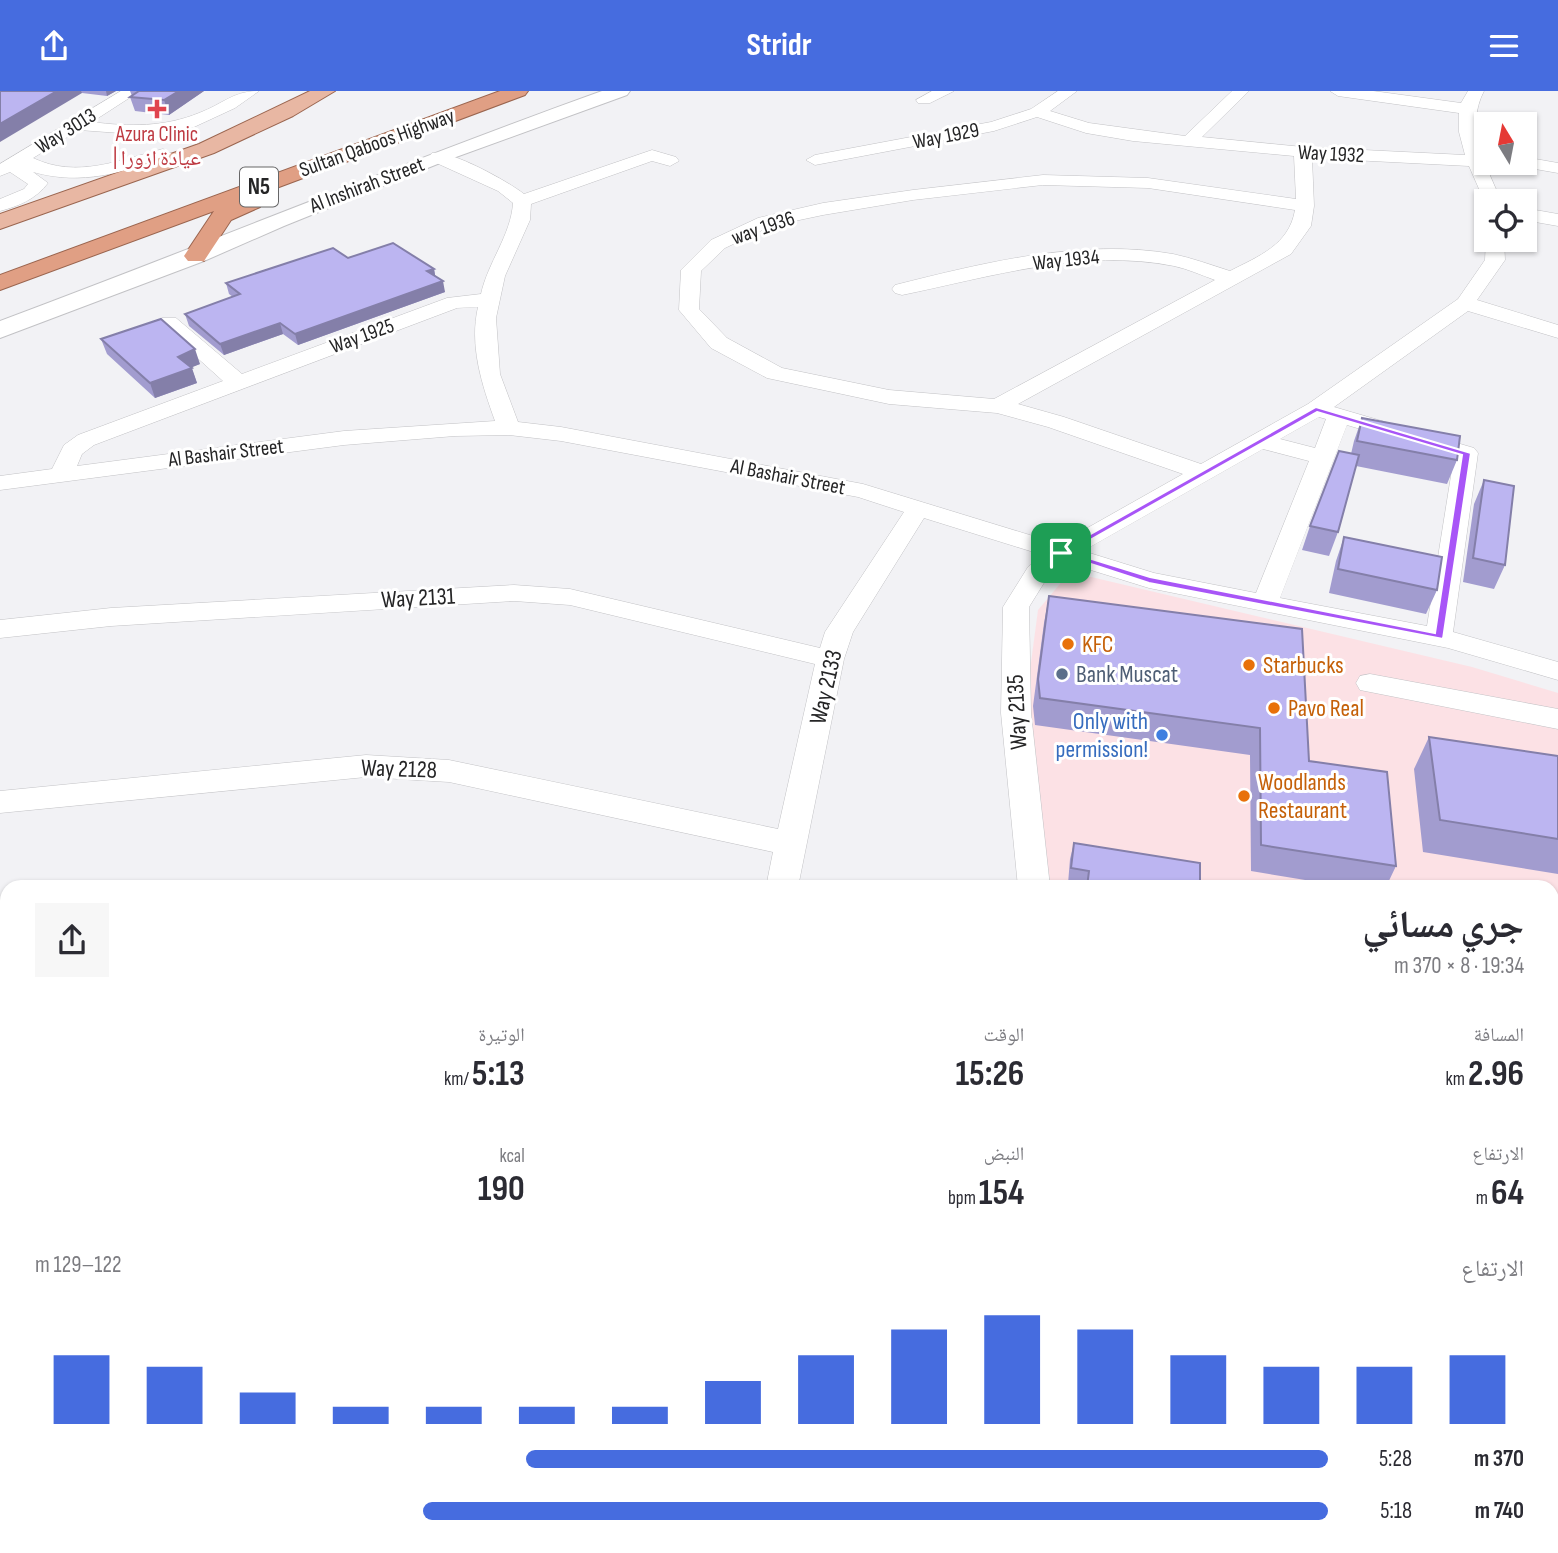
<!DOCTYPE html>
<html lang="ar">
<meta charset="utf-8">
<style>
:root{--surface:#fff;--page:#f7f7f7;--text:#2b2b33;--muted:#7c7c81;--accent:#466cdf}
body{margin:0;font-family:"Sofia Sans Condensed","Noto Naskh Arabic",sans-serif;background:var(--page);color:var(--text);direction:rtl;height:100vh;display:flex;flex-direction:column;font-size:26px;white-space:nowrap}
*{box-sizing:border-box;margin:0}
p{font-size:23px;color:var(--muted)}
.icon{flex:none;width:38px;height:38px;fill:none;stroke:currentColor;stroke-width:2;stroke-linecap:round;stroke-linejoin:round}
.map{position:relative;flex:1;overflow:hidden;direction:ltr}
.sheet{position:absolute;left:0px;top:789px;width:1559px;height:674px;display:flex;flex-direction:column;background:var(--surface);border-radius:21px 21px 0 0;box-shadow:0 2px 5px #0004;direction:rtl}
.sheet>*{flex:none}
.needle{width:46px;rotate:350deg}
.controls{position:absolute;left:1474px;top:21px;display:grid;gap:14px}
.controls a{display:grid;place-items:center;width:63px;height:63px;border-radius:0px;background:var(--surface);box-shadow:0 2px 5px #0004;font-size:35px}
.pin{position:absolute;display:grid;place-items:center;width:60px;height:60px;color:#fff;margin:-30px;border-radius:14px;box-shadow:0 4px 10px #0006}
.round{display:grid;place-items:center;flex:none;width:74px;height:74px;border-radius:0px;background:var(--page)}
.headline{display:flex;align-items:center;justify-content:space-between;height:119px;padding:0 35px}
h1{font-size:38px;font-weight:700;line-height:52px}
.stats{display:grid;grid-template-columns:repeat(3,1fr);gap:10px;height:119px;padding:7px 35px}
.stats div{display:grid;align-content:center}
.stats b{font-size:35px;font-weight:700}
.stats small{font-size:19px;font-weight:400}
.stats p{font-size:19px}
.chart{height:196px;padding:14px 35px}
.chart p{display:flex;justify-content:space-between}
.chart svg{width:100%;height:126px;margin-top:7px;stroke:var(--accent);stroke-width:6}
ul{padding:0 35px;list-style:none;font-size:23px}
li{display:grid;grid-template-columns:112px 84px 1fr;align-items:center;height:52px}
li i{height:18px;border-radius:9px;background:var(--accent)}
header{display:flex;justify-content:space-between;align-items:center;height:91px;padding:0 35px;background:var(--accent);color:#fff;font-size:32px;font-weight:700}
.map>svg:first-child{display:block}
</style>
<header><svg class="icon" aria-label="menu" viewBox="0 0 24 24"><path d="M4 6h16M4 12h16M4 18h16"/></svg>Stridr<svg class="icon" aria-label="share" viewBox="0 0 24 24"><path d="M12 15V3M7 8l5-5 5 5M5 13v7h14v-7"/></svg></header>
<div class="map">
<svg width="1558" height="1462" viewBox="0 0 1558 1462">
<rect width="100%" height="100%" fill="#f2f2f5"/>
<path fill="#fce1e5" d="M1070 481 1472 576 1558 602V1462H1187L1184 1456H1552V796H1051L1033 680 1028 594 1038 519Z"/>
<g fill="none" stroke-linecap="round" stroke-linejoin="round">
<defs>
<path id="minor" d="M121 0H140L92 31C129 36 165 36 199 22 223 13 233 0 259 0L235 17 194 36 147 44 79 39 33 67C77 88 119 69 163 58L172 63 169 67C120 81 84 95 33 81L48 92C36 108 19 115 0 120V108L24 98 28 93 10 81 0 85V73Z
M932 0H954L930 12H918L916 9Z
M1058 0H1077L1050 20 1089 32 1185 45 1232 0H1249L1202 46 1303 56 1465 64 1459 41V22L1338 5 1330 0H1373L1461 12 1468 0H1484C1464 38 1487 75 1501 110H1486V114L1469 75 1312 67 1314 115 1311 135 1291 163 1018 313 1064 326 1201 373 1308 313 1458 208 1485 169 1486 149H1504L1505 169 1477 209 1558 234V247L1468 220 1334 316 1474 357 1478 362 1453 541 1558 571V589L1448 557 1149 497 1065 471 1047 487 1029 516 1031 622 1050 796H1018L1001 622 1003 516 1028 476 1043 464 924 427 853 541 844 568 798 796H766L773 761 449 691 366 686 0 722V700L366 664 449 669 778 738 815 573 570 514 514 510 111 535 0 547V529L111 517 514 494 570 498 820 557 825 541 904 421 858 406 561 350 509 344 455 345 344 354 0 399V385L52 378 64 354 78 344 223 290 162 235 159 231 162 227H176L242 283 447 207 481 203C488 171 511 144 513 112L498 100 432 70 429 66 432 62C450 58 509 91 524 103L652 59 676 66 679 70 670 75 652 70 531 113 530 129 505 185 496 227 500 283 518 331 561 336 863 393 1059 453 1183 383 1048 336 997 322 889 313 767 287 711 257 679 219 681 179 711 149 758 127 823 112 913 99 1043 84 1148 87 1296 108 1294 65 1133 50 1086 42 1037 26 994 40 815 74 806 69 815 64 991 31 1031 18ZM1043 94 1148 97 1295 119C1289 154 1259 165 1230 180 1211 174 1192 167 1173 163 1082 147 983 172 895 194L892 198 895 202 902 204C989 186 1084 157 1174 175 1188 178 1201 184 1215 189L994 308 889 299 782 277 727 247 699 218 701 180 725 157 771 135 823 124 913 109ZM478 216C469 255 482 294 495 330L344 340 77 375 82 363 94 354 457 217ZM1319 326 1326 328 1315 357 1280 348ZM1347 334 1454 366 1427 535 1280 507ZM1263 358 1309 370 1256 502 1154 482 1083 460Z
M1524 66 1558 72V82L1518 75 1516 72H1524Z
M1524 117 1558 123V135L1524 129Z
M1370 583 1558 618V638L1360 599 1356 592 1360 585Z
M7 920V950L0 951V921Z
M292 1456H338L339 1462H291Z
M1114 1456H1160L1163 1462H1115Z"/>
<path id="tertiary" d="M602 0H630L627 4 445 70 284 135 204 170 0 247V230C201 155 399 73 602 0Z"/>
<path id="primary" d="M310 0H335L293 25 214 62 0 138V123L199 53Z"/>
<path id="trunk" d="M500 0H528L525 4 255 105 263 111 260 116 231 129 204 170H188L184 165 214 120 0 199V184Z"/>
</defs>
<use href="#minor" stroke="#c2c2c5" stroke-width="1"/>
<use href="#tertiary" stroke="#c2c2c5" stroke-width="2"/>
<use href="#primary" stroke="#9a654f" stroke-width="2"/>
<use href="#trunk" stroke="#9a654f" stroke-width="2"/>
<use href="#minor" fill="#fff" fill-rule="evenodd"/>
<use href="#tertiary" fill="#fff" fill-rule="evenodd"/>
<use href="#primary" fill="#e8b7a3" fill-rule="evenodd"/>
<use href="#trunk" fill="#e09f84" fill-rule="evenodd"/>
</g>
<path fill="#a29ccf" d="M0 0H116L107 5 82 2Z
M130 0H204L169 24 135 20 130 6 132 5Z
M348 167 434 178 435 185 445 201 298 254 283 243 224 264 189 235 185 223 233 206 229 203 226 192Z
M101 248 200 273 191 276 197 292 155 307 107 263Z
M1362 327 1457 369 1447 393 1356 375 1338 441 1329 465 1302 459 1310 435 1351 363 1354 350Z
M1484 389 1505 474 1494 498 1463 491 1474 413Z
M1344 446 1437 499 1426 523 1329 502 1336 470Z
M1049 505 1302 538 1309 670 1396 775 1386 796H1348L1251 780 1250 664 1035 634 1033 615 1044 532Z
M1429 646 1558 665V783L1423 761 1414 678Z
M1074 752 1200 796H1085L1068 793 1070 768Z
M1552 1112 1558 1113V1304L1552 1303Z
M1220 1456H1527V1462H1220Z"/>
<path fill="#847fa9" d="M57 0H81L82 2 0 51V33Z
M106 0H116L107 5Z
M179 0H204L169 24 164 9Z
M434 178 436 189 427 180Z
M443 190 445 201 298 254 295 243Z
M280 232 283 243 224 264 220 253Z
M195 258 200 273 183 280 178 266Z
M192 277 197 292 155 307 150 292Z"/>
<path fill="#bcb5f1" stroke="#847fa9" stroke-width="2" d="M0 0H57L0 33Z
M139 0H179L164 9 130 6Z
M393 152 434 178 427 180 443 190 295 243 280 232 220 253 185 223 240 203 226 192 333 157 348 167Z
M161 228 195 258 178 266 192 277 150 292 101 248Z
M1362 327 1460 345 1457 369 1357 350Z
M1339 360 1359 364 1338 441 1310 435Z
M1484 389 1514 395 1505 474 1473 467Z
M1344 446 1442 466 1437 499 1338 478Z
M1049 505 1302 538 1309 670 1387 681 1396 775 1261 754 1260 637 1040 607 1038 588Z
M1429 646 1558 665V748L1440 729Z
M1074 752 1200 772V796H1087L1089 780 1071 777Z
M1552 1112 1558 1113V1278L1552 1277Z
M1237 1456H1527V1462H1240L1237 1461Z"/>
<path fill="#a855f7" stroke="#fff" stroke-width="2" fill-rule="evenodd" d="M1316 316 1471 362 1443 548 1149 492 1057 462ZM1317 321 1462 364 1435 542 1150 486 1069 461Z"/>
<path fill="#e0444e" stroke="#fff" stroke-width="2.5" d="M153.5 7.5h7v7h7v7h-7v7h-7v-7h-7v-7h7z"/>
<g fill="#e8710a" stroke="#fff" stroke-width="2.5">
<circle cx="1068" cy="553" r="7"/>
<circle cx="1249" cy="574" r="7"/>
<circle cx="1274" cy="617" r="7"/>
<circle cx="1244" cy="705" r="7"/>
</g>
<circle fill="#5c6f8a" stroke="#fff" stroke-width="2.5" cx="1062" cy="583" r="7"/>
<circle fill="#3f7fe0" stroke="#fff" stroke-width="2.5" cx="1162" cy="644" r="7"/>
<g text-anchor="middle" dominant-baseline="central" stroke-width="6" stroke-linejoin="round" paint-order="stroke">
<g font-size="21" fill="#252526" stroke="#fff">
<text transform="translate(66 40) rotate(-32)">Way 3013</text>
<text transform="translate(946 45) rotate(-11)">Way 1929</text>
<text transform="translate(377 52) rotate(-20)">Sultan Qaboos Highway</text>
<text transform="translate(1331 63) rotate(3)">Way 1932</text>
<text transform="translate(367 94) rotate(-21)">Al Inshirah Street</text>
<text transform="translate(763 137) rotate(-19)">way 1936</text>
<text transform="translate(1066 169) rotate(-6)">Way 1934</text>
<text transform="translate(362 245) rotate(-20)">Way 1925</text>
<text transform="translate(226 362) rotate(-7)">Al Bashair Street</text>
<text transform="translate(788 386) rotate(11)">Al Bashair Street</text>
</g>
<g font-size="21" fill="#be3a42" stroke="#fff">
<text x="157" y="43">Azura Clinic<tspan x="157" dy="24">| عيادة ازورا</tspan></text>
</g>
<rect fill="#fff" stroke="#666667" stroke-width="2" x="240" y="76.5" width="38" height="39" rx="5"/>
<g font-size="23" font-weight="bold" fill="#252526">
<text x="259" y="96">N5</text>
</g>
<g font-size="24" fill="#252526" stroke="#fff">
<text transform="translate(418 507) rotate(-3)">Way 2131</text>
<text transform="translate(826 596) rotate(-77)">Way 2133</text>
<text transform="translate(1017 621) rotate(-93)">Way 2135</text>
<text transform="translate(399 678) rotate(2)">Way 2128</text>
</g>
<g font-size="24" fill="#c56008" stroke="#fff" text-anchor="start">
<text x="1082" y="553">KFC</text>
<text x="1263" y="574">Starbucks</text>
<text x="1288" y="617">Pavo Real</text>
<text x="1258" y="691">Woodlands<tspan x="1258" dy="28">Restaurant</tspan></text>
</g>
<g font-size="24" fill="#4e5e75" stroke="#fff" text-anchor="start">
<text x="1076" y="583">Bank Muscat</text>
</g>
<g font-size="24" fill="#366cbe" stroke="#fff" text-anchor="end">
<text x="1148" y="630">Only with<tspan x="1148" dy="28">permission!</tspan></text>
</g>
</g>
</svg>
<div class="controls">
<a><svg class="needle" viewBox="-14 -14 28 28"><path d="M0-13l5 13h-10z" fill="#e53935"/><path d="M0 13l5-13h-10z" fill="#7c7c81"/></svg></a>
<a><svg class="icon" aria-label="locate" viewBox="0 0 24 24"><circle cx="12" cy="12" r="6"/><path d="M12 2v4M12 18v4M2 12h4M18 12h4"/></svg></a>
</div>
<div class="pin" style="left:1061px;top:462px;background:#1e9e55"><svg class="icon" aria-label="arrive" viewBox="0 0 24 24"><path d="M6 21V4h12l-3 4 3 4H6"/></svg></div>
<section class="sheet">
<div class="headline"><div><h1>جري مسائي</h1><p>19:34 · 8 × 370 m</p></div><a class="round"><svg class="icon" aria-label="share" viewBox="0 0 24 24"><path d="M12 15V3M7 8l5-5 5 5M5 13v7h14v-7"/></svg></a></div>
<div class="stats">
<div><p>المسافة</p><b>2.96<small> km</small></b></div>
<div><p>الوقت</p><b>15:26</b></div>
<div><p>الوتيرة</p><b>5:13<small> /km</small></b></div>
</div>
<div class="stats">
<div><p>الارتفاع</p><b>64<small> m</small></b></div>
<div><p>النبض</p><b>154<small> bpm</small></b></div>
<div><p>kcal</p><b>190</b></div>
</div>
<div class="chart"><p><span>الارتفاع</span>122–129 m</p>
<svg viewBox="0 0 160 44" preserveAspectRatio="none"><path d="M5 44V20M15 44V24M25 44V33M35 44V38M45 44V38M55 44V38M65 44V38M75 44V29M85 44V20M95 44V11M105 44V6M115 44V11M125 44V20M135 44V24M145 44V24M155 44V20"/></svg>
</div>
<ul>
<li><b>370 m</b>5:28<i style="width:62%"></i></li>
<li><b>740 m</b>5:18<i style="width:70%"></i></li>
</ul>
</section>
</div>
